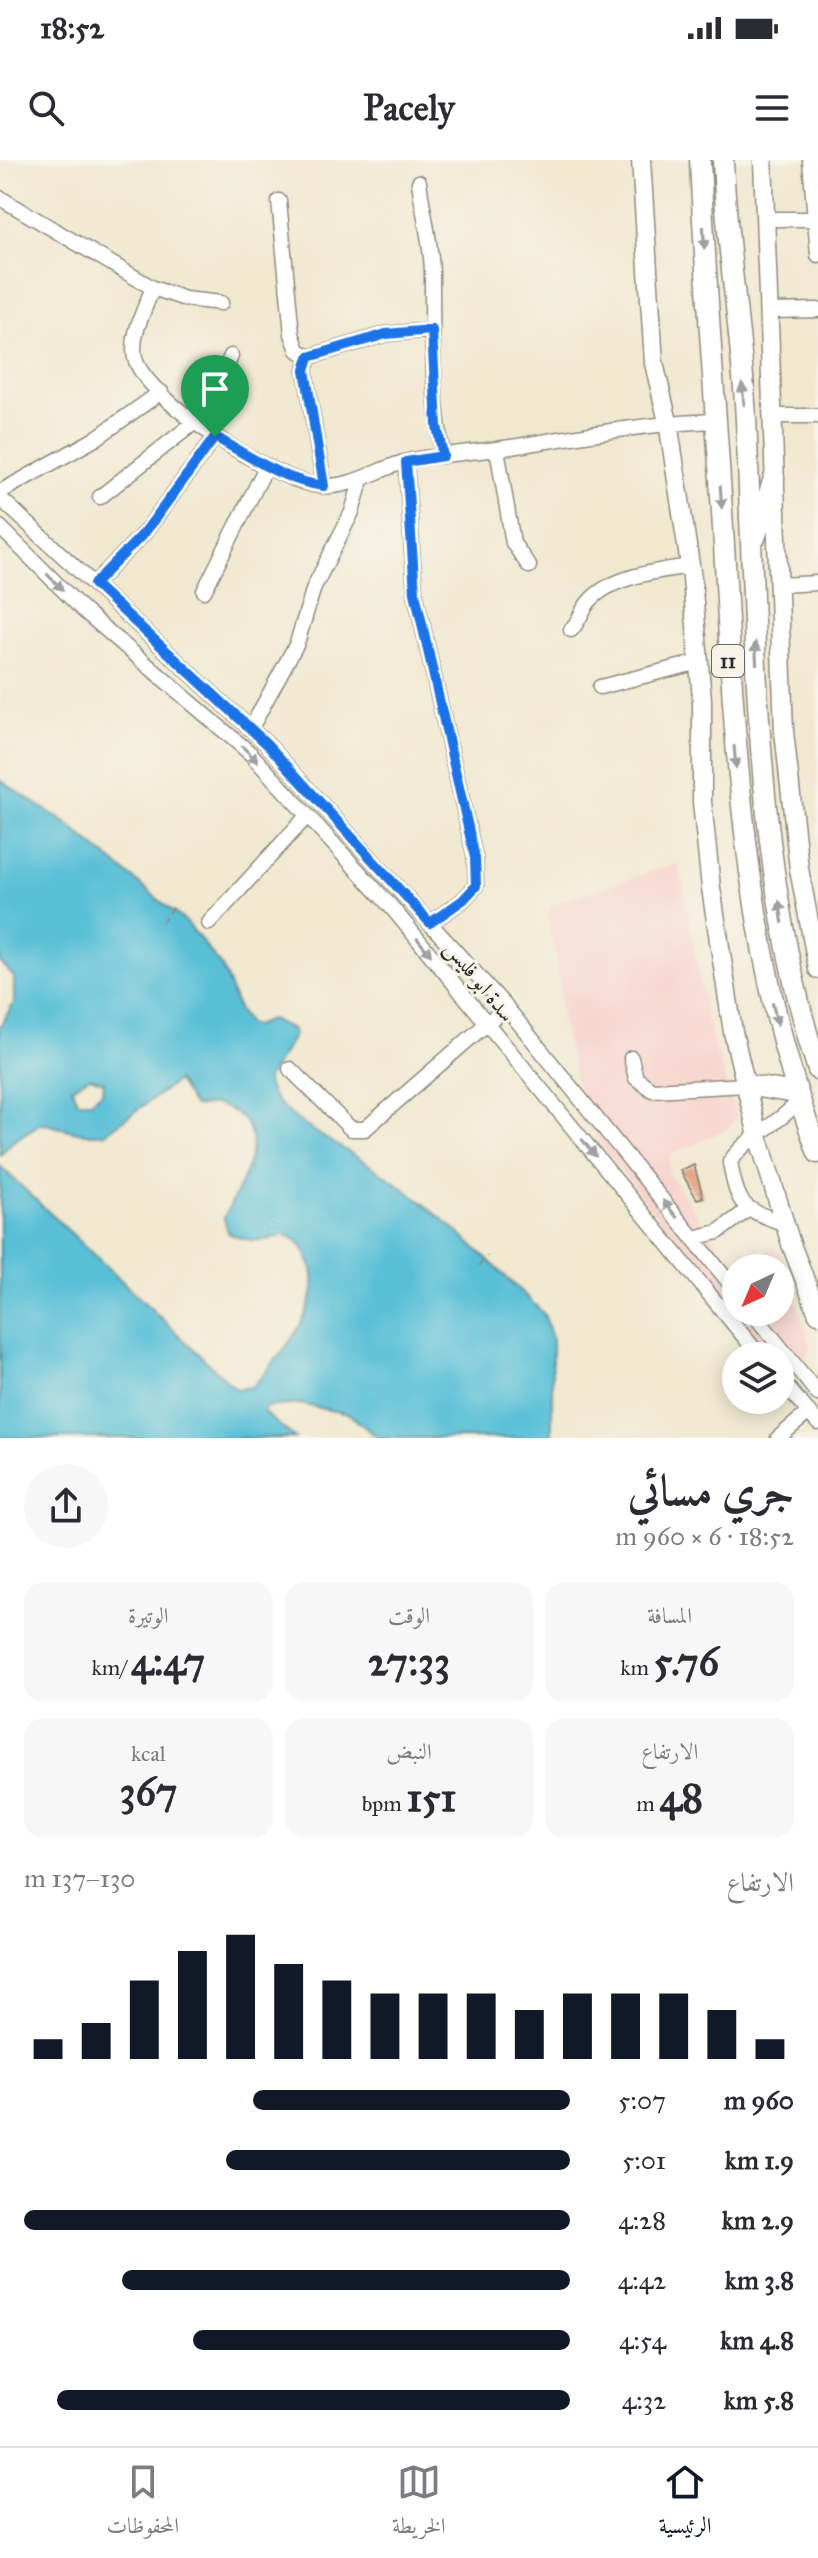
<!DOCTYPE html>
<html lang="ar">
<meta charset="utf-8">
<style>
:root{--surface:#fff;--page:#f7f7f7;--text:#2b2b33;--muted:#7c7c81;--line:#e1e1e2;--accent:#111827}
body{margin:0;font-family:"IM FELL Great Primer",Amiri,serif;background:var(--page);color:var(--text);direction:rtl;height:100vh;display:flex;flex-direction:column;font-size:30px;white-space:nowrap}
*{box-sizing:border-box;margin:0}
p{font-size:26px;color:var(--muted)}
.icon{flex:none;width:44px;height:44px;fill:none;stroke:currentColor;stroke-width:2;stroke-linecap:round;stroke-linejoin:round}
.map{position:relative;height:1278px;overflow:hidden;direction:ltr}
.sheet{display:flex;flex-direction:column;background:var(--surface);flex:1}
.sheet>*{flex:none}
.needle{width:52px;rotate:224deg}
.fabs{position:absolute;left:722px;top:1094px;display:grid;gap:16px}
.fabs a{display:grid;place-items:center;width:72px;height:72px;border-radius:50%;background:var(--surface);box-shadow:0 4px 20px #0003;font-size:40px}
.pin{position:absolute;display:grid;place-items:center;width:68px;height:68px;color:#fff;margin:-82px -34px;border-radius:50% 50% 50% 0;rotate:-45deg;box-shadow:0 0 8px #0007}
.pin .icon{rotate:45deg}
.round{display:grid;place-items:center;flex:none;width:84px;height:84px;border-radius:42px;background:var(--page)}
.overview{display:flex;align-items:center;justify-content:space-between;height:136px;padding:0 24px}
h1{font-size:44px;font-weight:700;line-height:60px}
.stats{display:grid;grid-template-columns:repeat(3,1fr);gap:12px;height:136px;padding:8px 24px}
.stats div{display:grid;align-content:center;border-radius:20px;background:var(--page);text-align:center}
.stats b{font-size:40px;font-weight:700}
.stats small{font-size:22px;font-weight:400}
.stats p{font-size:22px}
.chart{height:224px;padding:16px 24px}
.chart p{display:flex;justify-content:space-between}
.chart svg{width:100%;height:144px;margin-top:8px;stroke:var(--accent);stroke-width:6}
ul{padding:0 24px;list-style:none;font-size:26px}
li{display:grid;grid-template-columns:128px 96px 1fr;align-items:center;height:60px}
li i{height:20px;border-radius:10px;background:var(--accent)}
.status{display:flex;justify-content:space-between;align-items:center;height:56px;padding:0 40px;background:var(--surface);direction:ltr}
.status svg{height:22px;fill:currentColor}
header{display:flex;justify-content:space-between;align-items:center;height:104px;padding:0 24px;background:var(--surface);font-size:36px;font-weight:700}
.menu{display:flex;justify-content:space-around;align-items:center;height:112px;border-top:2px solid var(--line);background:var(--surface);font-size:22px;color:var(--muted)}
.menu a{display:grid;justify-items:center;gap:4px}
.menu .active{color:var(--accent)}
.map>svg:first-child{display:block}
</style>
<div class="status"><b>18:52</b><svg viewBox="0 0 49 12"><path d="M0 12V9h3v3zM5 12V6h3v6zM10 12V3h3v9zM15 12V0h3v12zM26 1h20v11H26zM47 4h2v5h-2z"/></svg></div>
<header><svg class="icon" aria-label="menu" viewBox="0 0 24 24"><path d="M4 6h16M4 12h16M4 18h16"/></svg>Pacely<svg class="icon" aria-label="search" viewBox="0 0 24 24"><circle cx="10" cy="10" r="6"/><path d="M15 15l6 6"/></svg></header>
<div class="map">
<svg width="818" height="1278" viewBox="0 0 818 1278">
<rect width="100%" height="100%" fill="#f7f3e8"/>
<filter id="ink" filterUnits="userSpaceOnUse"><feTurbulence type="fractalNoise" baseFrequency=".0125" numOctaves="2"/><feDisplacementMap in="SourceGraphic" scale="16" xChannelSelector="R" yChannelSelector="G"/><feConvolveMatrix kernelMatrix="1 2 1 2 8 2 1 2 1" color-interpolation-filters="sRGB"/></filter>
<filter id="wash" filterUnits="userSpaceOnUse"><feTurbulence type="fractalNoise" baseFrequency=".006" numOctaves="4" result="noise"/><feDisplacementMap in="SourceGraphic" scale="32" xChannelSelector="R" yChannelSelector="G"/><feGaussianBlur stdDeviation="1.8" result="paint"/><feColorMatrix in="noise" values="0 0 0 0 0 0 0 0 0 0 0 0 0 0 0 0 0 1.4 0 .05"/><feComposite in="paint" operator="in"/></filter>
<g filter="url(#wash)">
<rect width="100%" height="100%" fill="#f1e8d0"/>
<path fill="#f7d0ca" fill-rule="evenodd" d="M679 703 707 861 736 955 729 968 671 995 668 1012 730 1101 741 1108 772 1087 782 1096 811 1188 806 1196 768 1194 607 994 583 951 561 860 559 815 547 754 553 744ZM736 1108H780V1152H736Z"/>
<path fill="#59bfd7" stroke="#427581" stroke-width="2" fill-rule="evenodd" d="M0 620 67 664 188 764 222 807 239 851 248 864 255 866 271 859 293 870 294 875 267 919C266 949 334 983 357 997 427 1039 486 1097 544 1154L552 1179V1278H378L349 1254 300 1244 265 1247 263 1252 295 1278H0V1006L236 1229 252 1227C280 1197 330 1142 308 1098 304 1088 298 1079 288 1076 278 1073 273 1079 264 1080 251 1082 240 1078 228 1073L224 1058C241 1020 280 965 218 945 209 943 202 948 193 946L177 921 104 974H86L41 963 12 982 0 995V866L14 843V817L0 802ZM90 917 104 922 103 931 91 941H77L72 927Z"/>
<g id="blocks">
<path fill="#e59f7d" d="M694 1005 703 1037 697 1039 680 1010Z"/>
</g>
</g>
<g filter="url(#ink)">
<use href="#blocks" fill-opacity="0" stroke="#8e8a7e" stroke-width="2"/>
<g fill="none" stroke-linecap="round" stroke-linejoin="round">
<defs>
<path id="minor" d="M810 0 818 95
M419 22C423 53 432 85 432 115 432 175 432 237 443 296
M0 38 153 128C145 147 130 177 135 198 146 241 278 323 321 326 354 328 378 308 408 301 442 294 477 292 511 287 579 276 647 263 716 261
M279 41 292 174 298 190 309 197
M766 59H818
M153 128 185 139 221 143
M771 151 818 150
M771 256H818
M202 267 231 196
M497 289 513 383 529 406
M406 302 415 433 475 698 476 726 463 740 430 763
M324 326 305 210 309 197 386 174 432 170
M0 332 95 279 161 232
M100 337 195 262
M0 338 267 584 506 847 736 1131
M0 367 83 450 251 594 393 749 760 1196
M94 424 145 372 215 277
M778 425 818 423
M204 431 266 307
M571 470C579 462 581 452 588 443 609 416 659 411 690 406
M600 527 699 502
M251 568 297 483 314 427 352 352 361 321
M209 763 307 656
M631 898 636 918 652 930 746 925
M290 909 351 969H365L506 847
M785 1064C744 1048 738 1050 730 1002 747 976 778 965 799 941
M694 1078 718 1072 749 1049
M752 1152 818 1234
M780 1219 818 1263
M778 1278 809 1252"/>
<path id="major" d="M641 0 654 203 668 262 692 418 702 540V642L711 728 733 872 758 976 791 1084 818 1154
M763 0 784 571 799 709 818 809"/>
<path id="highway" d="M700 0C706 141 719 282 726 422 736 617 749 808 818 993
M723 0C726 87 742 173 746 260 757 477 751 701 818 910
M755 378 774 318
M746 925 796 933"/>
</defs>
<use href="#minor" stroke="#8e8a7e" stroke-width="17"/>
<use href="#major" stroke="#8e8a7e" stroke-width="21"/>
<use href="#highway" stroke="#8e8a7e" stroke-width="23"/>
<path stroke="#8e8a7e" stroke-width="2" stroke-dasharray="6 6" stroke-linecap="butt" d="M162 762 175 746
M479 1106 487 1096"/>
<use href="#minor" stroke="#fff" stroke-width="14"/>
<use href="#major" stroke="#fff" stroke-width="18"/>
<use href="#highway" stroke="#fff" stroke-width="20"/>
</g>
<defs><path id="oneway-solid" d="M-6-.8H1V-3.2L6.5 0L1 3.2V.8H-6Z" transform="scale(2)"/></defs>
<g fill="#a0a0a0">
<use href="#oneway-solid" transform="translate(704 78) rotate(87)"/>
<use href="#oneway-solid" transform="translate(743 234) rotate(-96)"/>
<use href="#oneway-solid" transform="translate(721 337) rotate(86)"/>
<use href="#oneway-solid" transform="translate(55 422) rotate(45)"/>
<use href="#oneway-solid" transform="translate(756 493) rotate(-93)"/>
<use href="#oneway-solid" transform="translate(250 594) rotate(45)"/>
<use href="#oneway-solid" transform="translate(735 597) rotate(85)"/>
<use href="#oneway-solid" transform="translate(781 752) rotate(-99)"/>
<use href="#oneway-solid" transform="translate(424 787) rotate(51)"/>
<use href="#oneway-solid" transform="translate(775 854) rotate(77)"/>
<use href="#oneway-solid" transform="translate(589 988) rotate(51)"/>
<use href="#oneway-solid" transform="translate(670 1049) rotate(-129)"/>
</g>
</g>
<g fill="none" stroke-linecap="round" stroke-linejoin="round" filter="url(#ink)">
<defs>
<path id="route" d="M432 170 437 266 443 296 406 302 415 433 475 698 476 726 463 740 430 763 267 584 94 424 145 372 215 277C250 296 283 321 324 326L305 210 309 197 386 174Z"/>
</defs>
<use href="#route" stroke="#fff" stroke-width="16"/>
<use href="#route" stroke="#1a73e8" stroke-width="10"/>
</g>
<g text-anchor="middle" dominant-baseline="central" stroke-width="6" stroke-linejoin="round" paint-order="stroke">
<rect fill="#f7f3e8" stroke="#686764" stroke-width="2" x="712" y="485" width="32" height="32" rx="6"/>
<g font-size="20" font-weight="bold" fill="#2b2b2b">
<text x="728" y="501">11</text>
</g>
<g font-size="22" fill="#2b2b2b" stroke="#f7f3e8">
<text transform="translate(480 821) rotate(51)">سدة ابو فليس</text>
</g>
</g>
</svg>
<div class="fabs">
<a><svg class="needle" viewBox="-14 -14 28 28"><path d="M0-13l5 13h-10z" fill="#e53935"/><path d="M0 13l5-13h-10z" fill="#7c7c81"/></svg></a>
<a><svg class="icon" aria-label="layers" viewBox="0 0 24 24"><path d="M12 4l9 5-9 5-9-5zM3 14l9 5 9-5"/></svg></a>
</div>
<div class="pin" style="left:215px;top:277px;background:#1e9e55"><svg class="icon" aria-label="arrive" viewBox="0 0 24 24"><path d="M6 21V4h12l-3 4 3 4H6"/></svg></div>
</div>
<section class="sheet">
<div class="overview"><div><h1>جري مسائي</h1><p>18:52 · 6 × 960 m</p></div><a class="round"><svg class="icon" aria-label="share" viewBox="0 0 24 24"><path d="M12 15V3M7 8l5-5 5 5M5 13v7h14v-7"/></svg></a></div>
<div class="stats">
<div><p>المسافة</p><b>5.76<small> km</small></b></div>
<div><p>الوقت</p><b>27:33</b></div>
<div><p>الوتيرة</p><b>4:47<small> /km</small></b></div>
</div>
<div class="stats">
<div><p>الارتفاع</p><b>48<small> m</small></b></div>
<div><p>النبض</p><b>151<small> bpm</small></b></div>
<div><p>kcal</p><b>367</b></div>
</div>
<div class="chart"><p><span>الارتفاع</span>130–137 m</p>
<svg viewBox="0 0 160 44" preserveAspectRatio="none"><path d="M5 44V38M15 44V33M25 44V20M35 44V11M45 44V6M55 44V15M65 44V20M75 44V24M85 44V24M95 44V24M105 44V29M115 44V24M125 44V24M135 44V24M145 44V29M155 44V38"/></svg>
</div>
<ul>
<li><b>960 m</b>5:07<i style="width:58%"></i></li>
<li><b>1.9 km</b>5:01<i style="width:63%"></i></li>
<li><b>2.9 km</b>4:28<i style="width:100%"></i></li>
<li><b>3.8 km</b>4:42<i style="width:82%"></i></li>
<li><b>4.8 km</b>4:54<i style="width:69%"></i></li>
<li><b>5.8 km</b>4:32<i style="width:94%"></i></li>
</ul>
</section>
<nav class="menu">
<a class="active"><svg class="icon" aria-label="home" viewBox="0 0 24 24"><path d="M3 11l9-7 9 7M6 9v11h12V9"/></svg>الرئيسية</a>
<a><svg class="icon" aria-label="map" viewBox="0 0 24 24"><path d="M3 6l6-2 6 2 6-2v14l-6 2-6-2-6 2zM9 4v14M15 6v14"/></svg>الخريطة</a>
<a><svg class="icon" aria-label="saved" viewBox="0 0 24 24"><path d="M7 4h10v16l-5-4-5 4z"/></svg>المحفوظات</a>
</nav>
